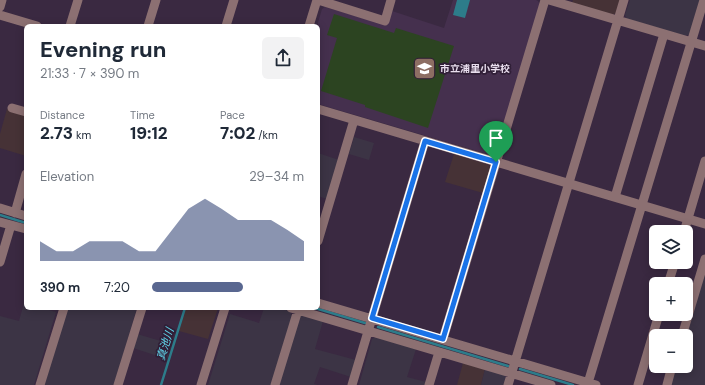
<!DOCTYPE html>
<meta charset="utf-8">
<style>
:root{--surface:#fff;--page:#f2f2f3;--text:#1f2937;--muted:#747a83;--accent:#596790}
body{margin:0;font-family:"DM Sans","Noto Sans JP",sans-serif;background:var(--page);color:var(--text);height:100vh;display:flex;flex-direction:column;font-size:15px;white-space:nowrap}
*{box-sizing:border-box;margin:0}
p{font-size:13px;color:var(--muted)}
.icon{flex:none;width:22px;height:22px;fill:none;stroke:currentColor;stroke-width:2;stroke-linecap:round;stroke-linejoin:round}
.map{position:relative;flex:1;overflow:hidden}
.panel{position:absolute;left:24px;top:24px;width:296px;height:286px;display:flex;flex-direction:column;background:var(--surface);border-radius:6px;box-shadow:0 2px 10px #0003}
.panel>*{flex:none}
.fabs{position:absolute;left:649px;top:225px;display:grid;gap:8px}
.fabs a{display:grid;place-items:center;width:44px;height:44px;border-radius:6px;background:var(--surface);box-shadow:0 2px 10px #0003;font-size:20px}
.pin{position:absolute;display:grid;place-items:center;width:34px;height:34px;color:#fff;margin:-41px -17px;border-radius:50% 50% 50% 0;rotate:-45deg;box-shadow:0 0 4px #0007}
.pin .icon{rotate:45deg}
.round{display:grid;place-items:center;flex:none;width:42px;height:42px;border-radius:6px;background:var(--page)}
.headline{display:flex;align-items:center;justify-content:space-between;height:68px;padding:0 16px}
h1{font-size:22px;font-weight:800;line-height:30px}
.metrics{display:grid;grid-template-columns:repeat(3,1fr);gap:6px;height:68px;padding:4px 16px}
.metrics div{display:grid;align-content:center}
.metrics b{font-size:17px;font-weight:800}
.metrics small{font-size:11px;font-weight:400}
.metrics p{font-size:11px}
.chart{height:112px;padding:8px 16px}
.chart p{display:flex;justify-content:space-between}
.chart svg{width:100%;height:72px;margin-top:4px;fill:var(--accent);opacity:.7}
ul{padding:0 16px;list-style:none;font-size:13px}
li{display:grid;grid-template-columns:64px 48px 1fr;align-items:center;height:30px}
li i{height:10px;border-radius:5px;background:var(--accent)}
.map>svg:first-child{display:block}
</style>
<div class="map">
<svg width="705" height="385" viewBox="0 0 705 385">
<rect width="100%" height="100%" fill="#3a2941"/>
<path fill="#463236" d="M573 0H621L617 13 612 15 572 3Z
M7 109 26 115V156L0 148V134Z
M454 154 489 165 490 168 483 193 445 182Z
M186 308H218L208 339 179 331Z
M463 363 485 369 481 385H457Z"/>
<path fill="#3c3445" d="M630 0H700L690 34 685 36 627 19 625 15Z
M354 137 374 143 369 160 349 154Z
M318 153 339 160 327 199 318 196Z
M705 272V385H670L676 366H686V336Z
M24 303H26V308H42L56 312 34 385H0V316L19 321Z
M67 308H137L114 385H44Z
M264 308H278L290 311 292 316 271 385H208L230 314 259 323Z
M303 315 323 321 315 349 356 360 351 377 320 367 314 384 318 385H279L299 317Z
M137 334 171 344 167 359 133 348Z
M376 337 416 349 407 377 426 382 425 385H359L372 339Z
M485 369 504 374 506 379 504 385H481Z"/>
<path fill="#45304e" d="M453 0H536L538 1 540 5 495 153 491 155 318 104V26H317L322 9 325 7 387 25 392 11 444 28Z"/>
<path fill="#2c4421" d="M334 14 394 33 396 28 454 46 428 128 365 107V105L321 91 337 38 327 35Z"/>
<path fill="#2d7c8a" d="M457 0H470L465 18 453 15Z"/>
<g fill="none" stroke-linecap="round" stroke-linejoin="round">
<path stroke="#2d7c8a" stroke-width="2.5" d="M0 215 26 223
M315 308 365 323
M378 327 508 366
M520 369 573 385
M161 385 185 308"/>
<path stroke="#8c7072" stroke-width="9" d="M318 0 385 21 391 0
M549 0 705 46
M0 7 2 0
M0 15 37 26
M70 26 78 0
M148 26 156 0
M226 26 234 0
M309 26 317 0
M12 108 26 112
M318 109 705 224
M615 197 664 34
M0 208 26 216
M15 213 26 174
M0 222 26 229
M684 232 705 161
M318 241 354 120
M0 262 11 225
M668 284 675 262
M318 303 596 385
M291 308 551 385
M682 336 705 259
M443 339 545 0
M588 383 704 0
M40 385 64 308
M118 385 142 308
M201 385 225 308
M275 385 298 310
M352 385 425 141
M429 385 439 352
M508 385 624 0
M638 385 659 314
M667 385 672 366"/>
</g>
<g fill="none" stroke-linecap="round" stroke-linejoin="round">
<defs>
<path id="route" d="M425 141 496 162 443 339 372 318Z"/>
</defs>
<use href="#route" stroke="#fff" stroke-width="8"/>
<use href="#route" stroke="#1a73e8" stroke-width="5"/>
</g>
<defs>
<symbol id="school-square" viewBox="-11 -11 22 22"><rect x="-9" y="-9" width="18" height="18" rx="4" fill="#8d6e63" stroke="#301f37"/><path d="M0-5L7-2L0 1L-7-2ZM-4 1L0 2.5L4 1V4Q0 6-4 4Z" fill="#fff"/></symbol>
</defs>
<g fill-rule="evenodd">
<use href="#school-square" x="412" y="56" width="25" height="25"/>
</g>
<g text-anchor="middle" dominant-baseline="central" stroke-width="3.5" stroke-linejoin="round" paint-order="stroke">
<g font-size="10" font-weight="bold" fill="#e9deee" stroke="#301f37" text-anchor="start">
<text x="440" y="68">市立浦里小学校</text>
</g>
<g font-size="11" font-style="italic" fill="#61d5ea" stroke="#301f37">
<text transform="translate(165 344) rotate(-73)">真池川</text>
</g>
</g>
</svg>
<div class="fabs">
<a><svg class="icon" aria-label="layers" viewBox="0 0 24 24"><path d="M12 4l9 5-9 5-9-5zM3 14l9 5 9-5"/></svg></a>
<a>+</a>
<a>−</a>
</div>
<div class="pin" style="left:496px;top:162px;background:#1e9e55"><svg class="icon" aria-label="arrive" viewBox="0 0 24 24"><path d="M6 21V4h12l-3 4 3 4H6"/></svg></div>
<section class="panel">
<div class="headline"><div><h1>Evening run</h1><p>21:33 · 7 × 390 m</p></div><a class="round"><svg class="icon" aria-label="share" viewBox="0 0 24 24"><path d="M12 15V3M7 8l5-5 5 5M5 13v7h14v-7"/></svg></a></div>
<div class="metrics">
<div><p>Distance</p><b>2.73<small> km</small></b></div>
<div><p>Time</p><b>19:12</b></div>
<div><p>Pace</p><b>7:02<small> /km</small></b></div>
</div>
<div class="chart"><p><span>Elevation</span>29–34 m</p>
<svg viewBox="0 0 160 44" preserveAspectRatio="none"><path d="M0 44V32L10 38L20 38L30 32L40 32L50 32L60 38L70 38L80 25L90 12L100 6L110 12L120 19L130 19L140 19L150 25L160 32V44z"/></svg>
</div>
<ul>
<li><b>390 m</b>7:20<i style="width:60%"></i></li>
</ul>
</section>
</div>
